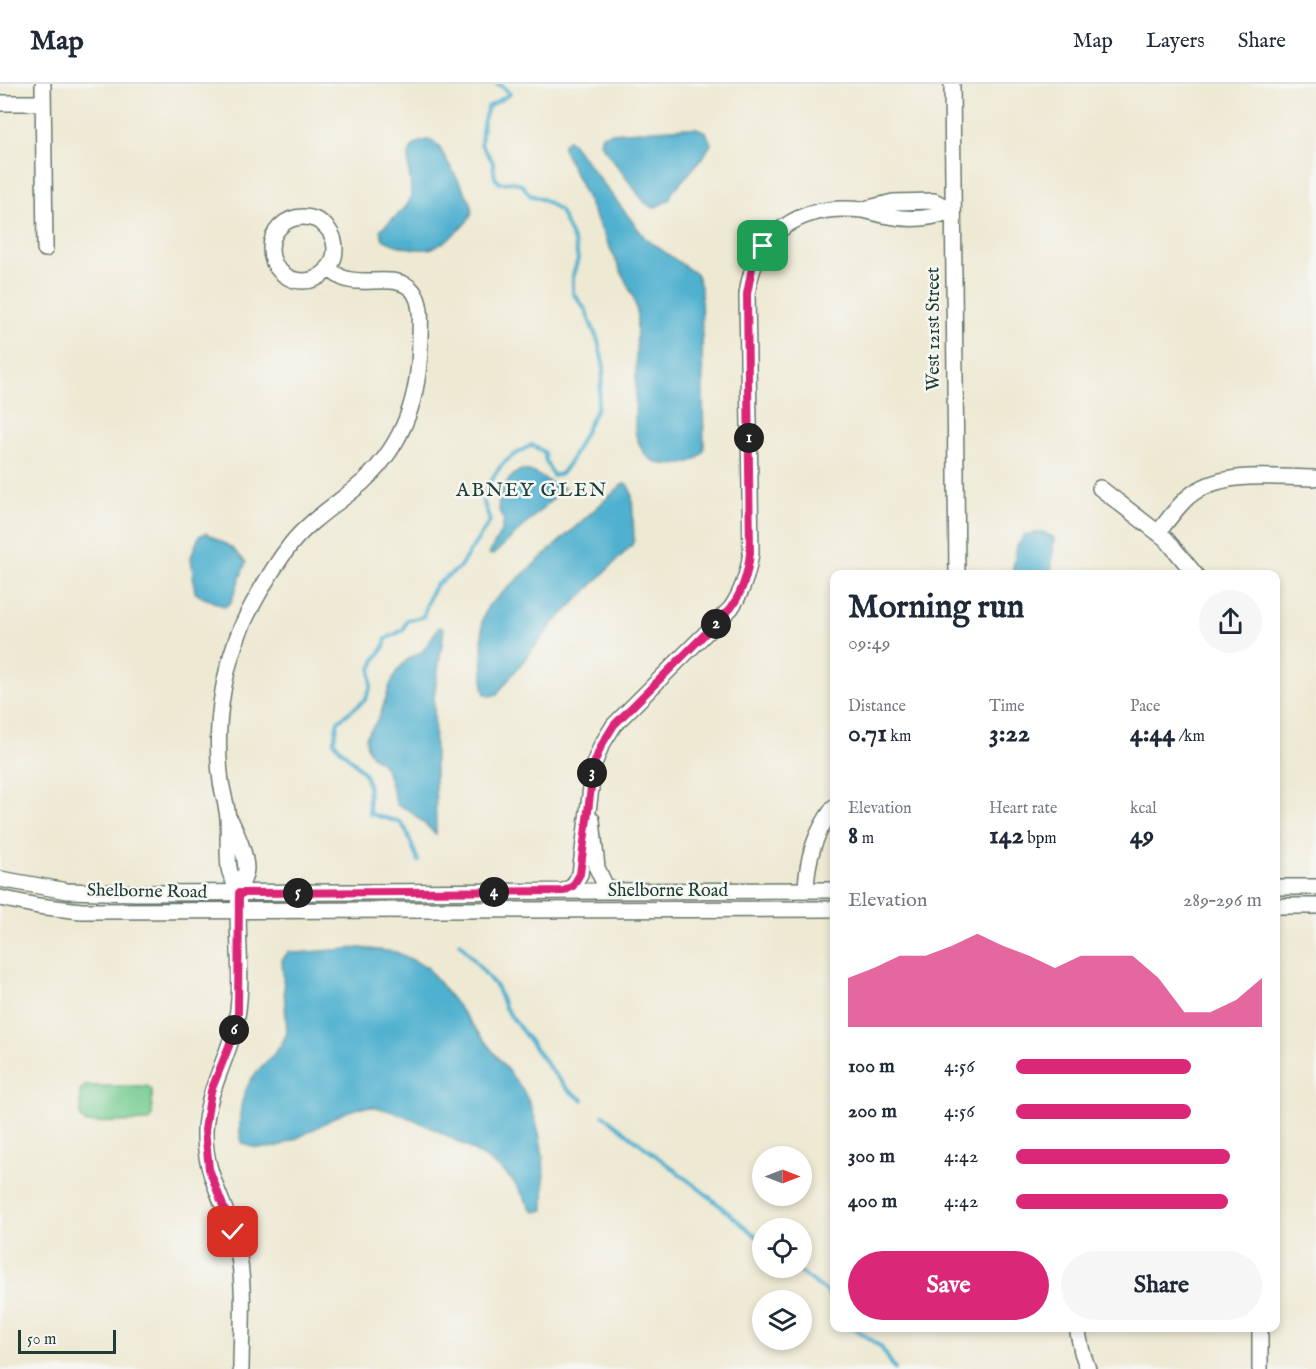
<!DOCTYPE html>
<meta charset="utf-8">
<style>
:root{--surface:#fff;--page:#f6f6f7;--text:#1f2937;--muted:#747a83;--line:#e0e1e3;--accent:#db2777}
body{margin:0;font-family:"IM FELL English",serif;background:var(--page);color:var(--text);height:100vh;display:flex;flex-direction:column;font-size:22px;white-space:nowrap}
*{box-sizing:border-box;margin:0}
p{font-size:20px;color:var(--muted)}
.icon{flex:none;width:33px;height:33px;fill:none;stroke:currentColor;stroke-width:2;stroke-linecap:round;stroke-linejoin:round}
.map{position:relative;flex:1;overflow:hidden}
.side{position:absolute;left:830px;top:486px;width:450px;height:762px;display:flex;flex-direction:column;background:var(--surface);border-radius:12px;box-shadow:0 3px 9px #0003}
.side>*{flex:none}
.needle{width:39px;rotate:90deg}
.buttons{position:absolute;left:752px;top:1062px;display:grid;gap:12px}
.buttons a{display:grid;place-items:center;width:60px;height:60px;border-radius:50%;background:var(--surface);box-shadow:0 3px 9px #0003;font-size:30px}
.scale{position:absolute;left:18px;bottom:15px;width:98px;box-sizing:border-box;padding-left:6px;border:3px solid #1f3d34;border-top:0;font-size:16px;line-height:21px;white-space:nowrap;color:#1f3d34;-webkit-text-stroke:4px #f6f6f2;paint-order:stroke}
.pin{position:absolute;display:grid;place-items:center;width:51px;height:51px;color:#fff;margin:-26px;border-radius:12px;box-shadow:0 3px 9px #0006}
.km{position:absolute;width:30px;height:30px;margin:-15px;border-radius:50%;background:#222;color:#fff;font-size:16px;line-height:30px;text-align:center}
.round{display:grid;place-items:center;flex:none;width:63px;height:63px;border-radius:32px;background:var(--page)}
.overview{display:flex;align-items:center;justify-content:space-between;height:102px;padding:0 18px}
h1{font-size:33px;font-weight:700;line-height:45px}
.figures{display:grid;grid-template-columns:repeat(3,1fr);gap:9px;height:102px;padding:6px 18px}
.figures div{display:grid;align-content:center}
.figures b{font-size:26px;font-weight:700}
.figures small{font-size:16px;font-weight:400}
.figures p{font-size:16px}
.chart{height:168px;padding:12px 18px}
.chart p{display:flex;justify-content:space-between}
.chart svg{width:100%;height:108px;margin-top:6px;fill:var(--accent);opacity:.7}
.primary-button{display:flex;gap:12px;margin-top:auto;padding:12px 18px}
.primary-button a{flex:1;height:69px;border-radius:36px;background:var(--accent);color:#fff;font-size:24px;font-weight:700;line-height:69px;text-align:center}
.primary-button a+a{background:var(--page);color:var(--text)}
ul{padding:0 18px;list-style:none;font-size:20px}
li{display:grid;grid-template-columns:96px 72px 1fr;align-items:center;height:45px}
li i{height:15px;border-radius:8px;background:var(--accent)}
header{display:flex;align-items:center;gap:36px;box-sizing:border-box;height:84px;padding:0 30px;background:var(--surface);border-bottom:2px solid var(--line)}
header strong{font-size:28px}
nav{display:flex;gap:33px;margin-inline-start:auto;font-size:21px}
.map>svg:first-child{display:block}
</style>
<header>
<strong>Map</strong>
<nav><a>Map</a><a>Layers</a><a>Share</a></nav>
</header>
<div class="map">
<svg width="1316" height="1285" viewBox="0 0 1316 1285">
<rect width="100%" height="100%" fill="#f6f6f2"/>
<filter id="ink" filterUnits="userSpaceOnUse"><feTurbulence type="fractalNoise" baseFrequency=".0167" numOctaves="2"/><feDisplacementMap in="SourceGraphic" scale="12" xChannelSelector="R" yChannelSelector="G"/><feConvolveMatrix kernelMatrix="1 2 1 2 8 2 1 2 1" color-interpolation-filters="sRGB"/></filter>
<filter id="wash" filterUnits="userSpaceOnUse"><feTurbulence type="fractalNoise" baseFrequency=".008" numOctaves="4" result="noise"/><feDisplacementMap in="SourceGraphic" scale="24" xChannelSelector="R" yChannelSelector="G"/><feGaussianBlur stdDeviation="1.35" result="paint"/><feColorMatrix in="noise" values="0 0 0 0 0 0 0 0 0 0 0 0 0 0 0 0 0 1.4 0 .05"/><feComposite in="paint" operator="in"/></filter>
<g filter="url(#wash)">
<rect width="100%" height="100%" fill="#eee9d3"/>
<path fill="#75cc91" stroke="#4a8462" stroke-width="1.5" d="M85 1002H147L152 1006V1033L149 1037 85 1039 81 1034 80 1006Z"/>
<path fill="#50b0cf" stroke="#387682" stroke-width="1.5" d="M686 44H697L706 48 711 60 704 72 673 107 669 116 654 124 645 119 600 59 602 51 610 49Z
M427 56 433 57 439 63 470 117C471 122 473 126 471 131 466 142 440 164 428 165 413 166 395 162 383 155L380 146C389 137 405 128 410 116 416 97 394 61 427 56Z
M568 56 572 59 645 154 697 191 701 203 704 365C699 383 662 385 649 374 641 368 638 356 635 348L637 228 634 215 563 64V60Z
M521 386C537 385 547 401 564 404L493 471 489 470 502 445 504 436C491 419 504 395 521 386Z
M623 400H627L632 410 634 455 632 461 552 541 497 610 490 612 485 610 483 603 482 537 488 522Z
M1042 448 1054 454 1051 490H1012L1017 462 1025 451Z
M206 449 231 463 246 478 231 518 225 523 200 512 195 508 191 473 199 452Z
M439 543 444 545 434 613 436 750 409 726 397 721 386 685 380 677 373 673 367 664 366 653 380 632 390 601 397 587 407 576 423 567Z
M360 864 396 868 427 883 523 1006C544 1044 545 1083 544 1126L535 1128 531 1125C525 1115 519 1104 511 1095 490 1071 400 1023 369 1023 327 1024 283 1083 241 1058 237 1030 241 1004 261 983 272 972 282 963 287 948L282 876 289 867 296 869Z"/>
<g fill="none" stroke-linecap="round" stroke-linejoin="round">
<path stroke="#50b0cf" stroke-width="4" d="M418 777 406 746 400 738 370 730C367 718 371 705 366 693 359 678 342 671 334 657L338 637 365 616 371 602V585L376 574 384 563 386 555 403 546 407 536 423 533 430 511 436 501 459 484 490 437 482 413C488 406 490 399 494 392 503 376 516 369 532 361L544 368 546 377 553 392 561 390 570 378 597 324 604 283 598 257 585 225 573 209V191L578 175 575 160 560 127 544 116 530 111 522 101 514 98 500 99 495 94 493 78 481 60 483 39 488 23 510 10 502 2 497 0
M460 859 497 904 505 924 552 987 568 1006 583 1016
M603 1031 707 1111 762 1157
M795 1184 827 1208 834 1218
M854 1244 881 1263 895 1285"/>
</g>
</g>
<g filter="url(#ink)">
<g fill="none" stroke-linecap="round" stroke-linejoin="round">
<defs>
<path id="minor" d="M43 0 45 165
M952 0 957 490
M0 19H42
M865 125 893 118 934 117 953 127
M271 165a32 32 0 1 1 64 0a32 32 0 1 1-64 0Z
M1100 404 1166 455 1195 490
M1158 449C1167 437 1176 424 1188 413 1221 385 1275 394 1314 394
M592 736 597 784 605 801 615 807
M231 737C238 753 245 767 246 784 246 793 240 801 239 810 235 855 246 902 234 946 225 980 207 1009 205 1046 203 1091 228 1121 237 1163 246 1202 241 1245 241 1285
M0 795 67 807 137 809 834 806
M1275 803H1316
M806 806C807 774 815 749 834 723
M564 807 573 802 580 790 594 680 601 662 614 641 731 524C743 507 748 490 751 469L747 210C755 148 802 119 862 126 871 127 880 131 889 132 911 137 933 134 953 127
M239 809C236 801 230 792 229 784 227 767 229 750 228 734 227 722 223 710 221 698 213 638 224 571 254 518 265 498 277 478 291 460 311 435 339 419 363 398 405 359 420 311 420 255 420 239 423 220 413 207 398 188 364 203 343 194 338 192 333 188 328 184
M0 814 38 822 81 827 834 825
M1275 822H1316
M1077 1244 1082 1268 1088 1285
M1260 1244V1285"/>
</defs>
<use href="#minor" stroke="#67796c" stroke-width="18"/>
<use href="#minor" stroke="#fff" stroke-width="15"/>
</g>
</g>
<g fill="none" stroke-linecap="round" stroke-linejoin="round" filter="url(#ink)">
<defs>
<path id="route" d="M233 1148 209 1085 205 1046 211 1007 229 962 238 929 239 809 564 807 573 802 580 790 594 680 601 662 614 641 731 524C743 507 748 490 750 469L747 210 752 184 763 162"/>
</defs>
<use href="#route" stroke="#fff" stroke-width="12"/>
<use href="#route" stroke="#db2777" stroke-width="8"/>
</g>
<g text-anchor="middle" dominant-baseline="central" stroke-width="5" stroke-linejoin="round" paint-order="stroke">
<g font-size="18" fill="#1f3d34" stroke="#f6f6f2">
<text transform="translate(934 245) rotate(-90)">West 121st Street</text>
<text x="668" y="807">Shelborne Road</text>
<text transform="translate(147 808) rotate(1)">Shelborne Road</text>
</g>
<g font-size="20" letter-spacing="1.5" fill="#1f3d34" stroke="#f6f6f2">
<text x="532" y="406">ABNEY GLEN</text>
</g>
</g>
</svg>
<div class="buttons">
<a><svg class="needle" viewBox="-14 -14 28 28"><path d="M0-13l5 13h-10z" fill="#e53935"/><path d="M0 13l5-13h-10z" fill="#747a83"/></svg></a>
<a><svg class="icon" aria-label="locate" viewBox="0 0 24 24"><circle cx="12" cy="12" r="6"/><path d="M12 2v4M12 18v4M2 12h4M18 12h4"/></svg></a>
<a><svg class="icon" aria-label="layers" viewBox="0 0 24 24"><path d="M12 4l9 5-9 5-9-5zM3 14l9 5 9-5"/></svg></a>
</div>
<div class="scale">50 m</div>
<div class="pin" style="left:763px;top:162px;background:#1e9e55"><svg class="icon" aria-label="arrive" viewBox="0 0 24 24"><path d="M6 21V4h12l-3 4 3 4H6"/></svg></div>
<div class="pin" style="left:233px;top:1148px;background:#d93025"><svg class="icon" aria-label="check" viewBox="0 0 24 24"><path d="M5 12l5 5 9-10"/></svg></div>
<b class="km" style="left:749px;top:354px">1</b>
<b class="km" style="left:716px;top:540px">2</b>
<b class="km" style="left:592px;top:689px">3</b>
<b class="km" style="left:494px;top:808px">4</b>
<b class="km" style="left:298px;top:809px">5</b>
<b class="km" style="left:234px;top:946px">6</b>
<section class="side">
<div class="overview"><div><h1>Morning run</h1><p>09:49</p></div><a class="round"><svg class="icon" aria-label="share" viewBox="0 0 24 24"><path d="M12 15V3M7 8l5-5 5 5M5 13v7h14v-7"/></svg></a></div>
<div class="figures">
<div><p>Distance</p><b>0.71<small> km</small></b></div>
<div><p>Time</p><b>3:22</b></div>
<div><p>Pace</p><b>4:44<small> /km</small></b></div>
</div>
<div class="figures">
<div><p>Elevation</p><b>8<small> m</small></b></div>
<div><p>Heart rate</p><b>142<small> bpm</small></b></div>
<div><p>kcal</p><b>49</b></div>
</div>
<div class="chart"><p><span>Elevation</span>289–296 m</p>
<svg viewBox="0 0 160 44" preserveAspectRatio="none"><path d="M0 44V24L10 20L20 15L30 15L40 11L50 6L60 11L70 15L80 20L90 15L100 15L110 15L120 24L130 38L140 38L150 33L160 24V44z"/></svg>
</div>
<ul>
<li><b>100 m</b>4:56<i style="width:71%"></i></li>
<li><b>200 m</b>4:56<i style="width:71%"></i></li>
<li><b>300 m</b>4:42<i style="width:87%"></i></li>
<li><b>400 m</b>4:42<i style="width:86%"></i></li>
</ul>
<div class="primary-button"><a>Save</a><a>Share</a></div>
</section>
</div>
